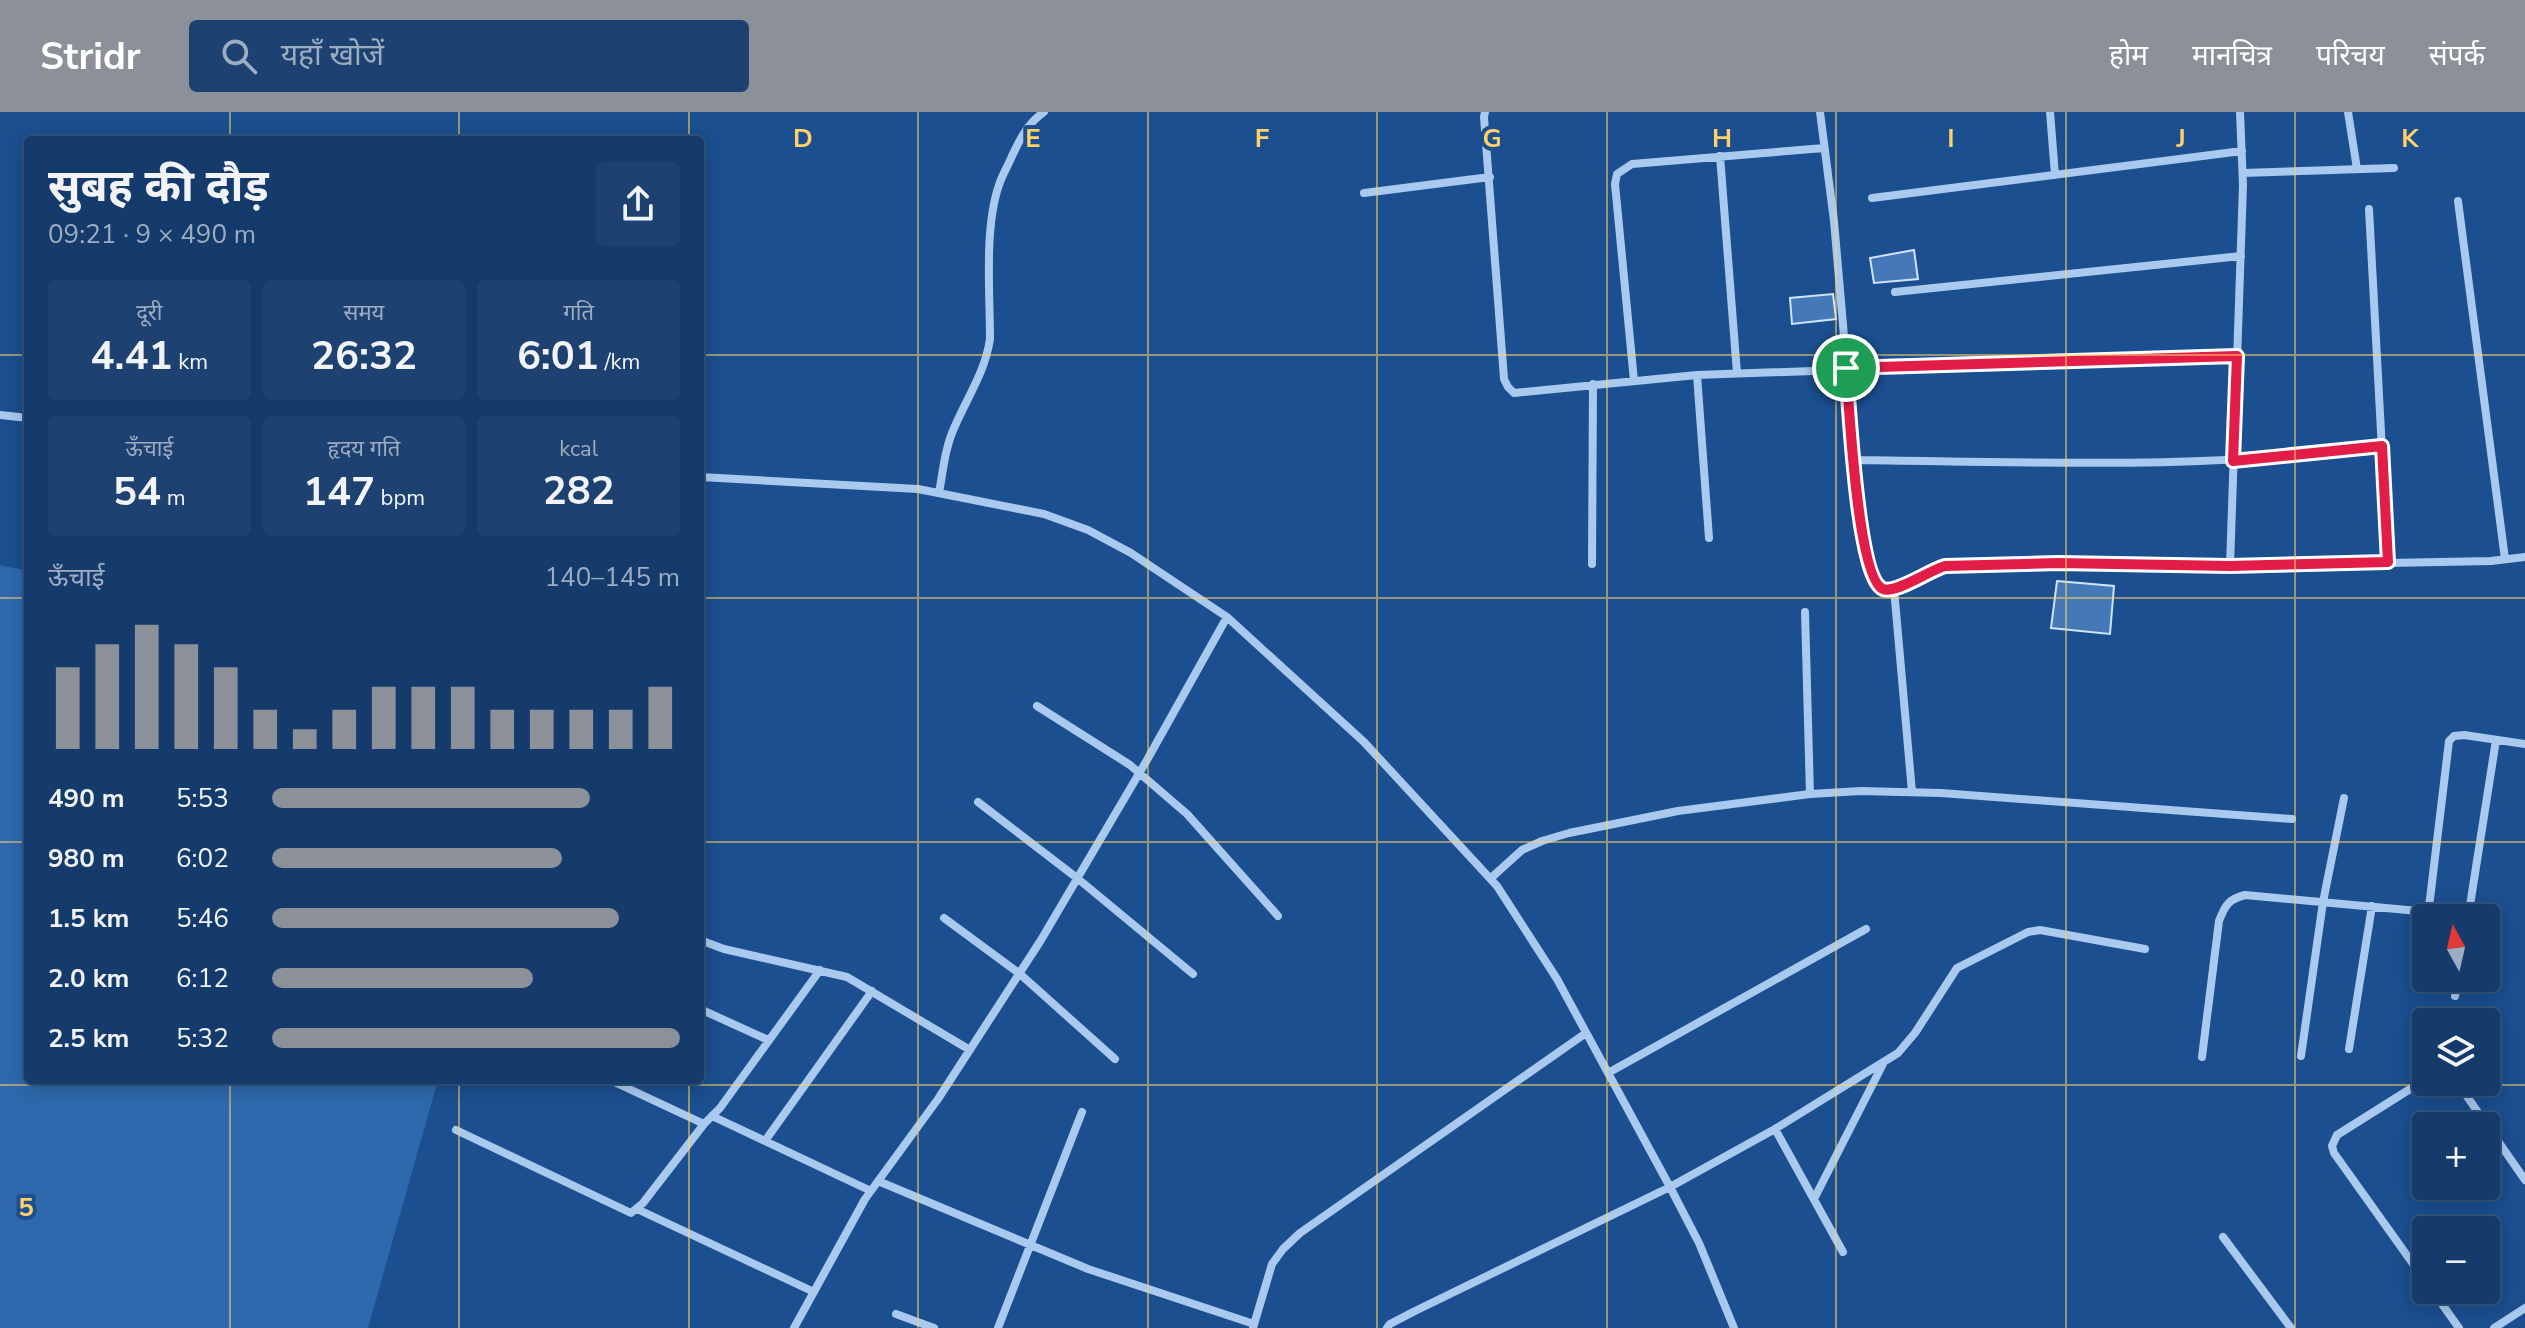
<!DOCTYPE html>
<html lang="hi">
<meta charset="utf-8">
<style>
:root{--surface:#143b6b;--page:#1d4271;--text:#f1f3f6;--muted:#9dadc1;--line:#33557e;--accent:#8c9099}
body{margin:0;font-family:"Nunito Sans","Noto Sans Devanagari",sans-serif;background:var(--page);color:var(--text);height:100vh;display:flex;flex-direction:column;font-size:30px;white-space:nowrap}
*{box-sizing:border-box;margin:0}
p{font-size:26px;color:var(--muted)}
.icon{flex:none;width:44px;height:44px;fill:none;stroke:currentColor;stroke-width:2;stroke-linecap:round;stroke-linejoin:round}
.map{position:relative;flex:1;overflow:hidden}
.sheet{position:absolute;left:24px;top:24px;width:680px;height:948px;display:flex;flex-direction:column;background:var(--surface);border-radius:8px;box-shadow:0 4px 20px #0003,0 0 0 2px var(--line)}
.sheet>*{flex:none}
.needle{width:52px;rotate:352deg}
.fabs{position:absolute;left:2412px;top:792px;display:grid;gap:16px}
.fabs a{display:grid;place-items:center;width:88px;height:88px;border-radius:8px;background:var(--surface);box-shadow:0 4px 20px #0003,0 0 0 2px var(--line);font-size:40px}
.pin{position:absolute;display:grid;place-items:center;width:68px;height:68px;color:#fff;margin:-34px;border:4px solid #fff;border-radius:50%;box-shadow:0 2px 8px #0007}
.round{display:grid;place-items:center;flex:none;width:84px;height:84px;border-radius:8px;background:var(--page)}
.head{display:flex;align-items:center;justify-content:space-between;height:136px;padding:0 24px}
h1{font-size:44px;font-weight:700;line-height:60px}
.stats{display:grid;grid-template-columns:repeat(3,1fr);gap:12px;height:136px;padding:8px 24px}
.stats div{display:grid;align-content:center;border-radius:8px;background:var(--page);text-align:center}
.stats b{font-size:40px;font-weight:700}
.stats small{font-size:22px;font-weight:400}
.stats p{font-size:22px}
.chart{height:224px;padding:16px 24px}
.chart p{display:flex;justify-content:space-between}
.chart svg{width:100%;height:144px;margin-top:8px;stroke:var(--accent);stroke-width:6}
ul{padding:0 24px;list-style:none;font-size:26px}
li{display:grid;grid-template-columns:128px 96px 1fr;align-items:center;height:60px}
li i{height:20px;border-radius:10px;background:var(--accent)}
header{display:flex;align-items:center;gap:48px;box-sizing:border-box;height:112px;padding:0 40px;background:var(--accent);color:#fff}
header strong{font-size:38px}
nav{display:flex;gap:44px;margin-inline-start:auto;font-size:28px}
.search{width:560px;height:72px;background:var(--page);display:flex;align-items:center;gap:20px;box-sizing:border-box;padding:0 28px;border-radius:8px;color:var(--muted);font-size:30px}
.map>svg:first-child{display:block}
</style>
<header>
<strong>Stridr</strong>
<div class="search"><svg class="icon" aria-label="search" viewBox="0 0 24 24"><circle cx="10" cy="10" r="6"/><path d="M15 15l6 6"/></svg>यहाँ खोजें</div>
<nav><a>होम</a><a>मानचित्र</a><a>परिचय</a><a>संपर्क</a></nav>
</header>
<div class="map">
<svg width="2525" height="1216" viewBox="0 0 2525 1216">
<rect width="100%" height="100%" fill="#1b4f8f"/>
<path fill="#2e69ad" d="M0 453 28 459V968H438L368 1216H0Z"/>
<path fill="#4478b7" stroke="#cfe3fa" stroke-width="2" d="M1914 138 1918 167 1874 171 1870 146Z
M1833 182 1836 207 1792 212 1790 186Z
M2057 469 2114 474 2110 522 2051 516Z"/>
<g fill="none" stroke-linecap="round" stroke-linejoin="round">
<path stroke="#a9c9ee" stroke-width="8" d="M1485 0 1484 5 1504 267 1508 275 1514 281 1697 263 2237 244
M1820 0 1834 109 1861 420 1870 459 1882 476C1903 481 1924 459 1945 454L2058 451 2230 454 2491 449 2525 445
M2050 0 2055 63
M2348 0 2357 57
M1720 44 1737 261
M2243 61 2394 56
M1364 81 1490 65
M1872 86 2242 39
M2458 89 2505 447
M2369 97 2388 450
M1895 180 2241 144
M1697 263 1709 426
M1634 269 1615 72 1617 62 1632 52 1824 36
M0 303 28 306
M1855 348C2031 350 2208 358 2382 334
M700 365 918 377 1044 402 1088 418 1131 441 1227 505 1364 630 1497 774 1557 867 1670 1075 1699 1131 1734 1216
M939 381C943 359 945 335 955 314 968 284 985 260 990 227 990 181 984 116 999 73 1002 63 1008 54 1012 44 1020 27 1028 11 1044 0
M1592 452 1593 272
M2230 454 2243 73 2240 0
M1894 477 1912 680
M1805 500 1810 682
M1037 594 1130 653 1187 702 1278 804
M978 690 1077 766 1193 862
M1491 766 1522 738 1542 729 1569 721 1678 699 1810 682 1861 679 1941 681 2292 707
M944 806 1020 862 1115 947
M2468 806 2496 628
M700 828 724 837 847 865 970 938
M2455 884 2458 866
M700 897 768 928
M2349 937 2372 794
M2301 944 2323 790 2344 686
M2202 945 2219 809C2225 793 2229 787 2245 783L2418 799 2429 792 2430 787 2449 629 2454 624 2464 623 2525 632
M1608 961 1866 817
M2426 967 2337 1023 2332 1034 2334 1041 2426 1170
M610 968 704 1012
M2457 970 2525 1068
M712 1004 871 1079
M1775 1017 1843 1140
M456 1018 631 1101 643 1091 704 1012 720 996 820 858
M765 1029 872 879
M878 1069 1088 1157 1254 1212
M1814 1087 1884 950
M637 1097 814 1180
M2223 1125 2291 1216
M2432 1178 2459 1216
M896 1202 934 1216
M794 1216 865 1087 938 987 1041 828 1147 648 1227 505
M998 1216 1082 1000
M1253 1216 1272 1152 1283 1137 1300 1121 1586 921
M1387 1216 1390 1212 1415 1199 1670 1075 1775 1017 1898 941 1915 921 1957 856 2028 820 2040 818 2145 837
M2494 1216 2525 1196"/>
</g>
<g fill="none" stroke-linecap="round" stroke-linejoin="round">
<defs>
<path id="route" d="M2237 244 2233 349 2382 334 2388 450 2230 454 2058 451 1945 454C1930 458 1896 482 1883 477 1857 466 1849 289 1846 256Z"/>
</defs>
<use href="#route" stroke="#fff" stroke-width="16"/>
<use href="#route" stroke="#e11d48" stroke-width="10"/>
</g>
<path fill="none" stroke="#ffd166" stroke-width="2" stroke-opacity="0.55" d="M230 0V28M459 0V28M689 0V28M918 0V1216M1148 0V1216M1377 0V1216M1607 0V1216M1836 0V1216M2066 0V1216M2295 0V1216M0 243H28M700 243H2525M0 486H28M700 486H2525M0 730H28M700 730H2525M230 968V1216M459 968V1216M689 968V1216M0 973H2525"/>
<g font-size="26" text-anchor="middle" font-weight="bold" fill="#ffd166" stroke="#1b4f8f" stroke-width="8" stroke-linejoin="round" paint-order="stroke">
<text x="803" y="35">D</text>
<text x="1033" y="35">E</text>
<text x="1262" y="35">F</text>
<text x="1492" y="35">G</text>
<text x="1722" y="35">H</text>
<text x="1951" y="35">I</text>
<text x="2181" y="35">J</text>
<text x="2410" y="35">K</text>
<text x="26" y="1104">5</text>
</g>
</svg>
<div class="fabs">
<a><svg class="needle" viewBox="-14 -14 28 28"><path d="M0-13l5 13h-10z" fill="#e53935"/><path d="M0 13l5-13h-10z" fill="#9dadc1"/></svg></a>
<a><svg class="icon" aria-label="layers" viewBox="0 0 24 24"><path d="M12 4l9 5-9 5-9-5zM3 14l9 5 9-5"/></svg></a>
<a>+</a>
<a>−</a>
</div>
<div class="pin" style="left:1846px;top:256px;background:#1e9e55"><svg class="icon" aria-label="arrive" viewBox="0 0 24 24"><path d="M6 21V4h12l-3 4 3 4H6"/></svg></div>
<section class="sheet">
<div class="head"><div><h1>सुबह की दौड़</h1><p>09:21 · 9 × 490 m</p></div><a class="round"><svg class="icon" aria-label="share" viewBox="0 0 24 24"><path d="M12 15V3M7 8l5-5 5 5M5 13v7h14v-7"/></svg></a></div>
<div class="stats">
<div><p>दूरी</p><b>4.41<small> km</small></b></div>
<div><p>समय</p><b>26:32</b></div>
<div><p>गति</p><b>6:01<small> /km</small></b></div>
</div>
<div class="stats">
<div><p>ऊँचाई</p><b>54<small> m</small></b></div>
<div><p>हृदय गति</p><b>147<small> bpm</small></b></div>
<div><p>kcal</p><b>282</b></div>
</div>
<div class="chart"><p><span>ऊँचाई</span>140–145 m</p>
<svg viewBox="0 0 160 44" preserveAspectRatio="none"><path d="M5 44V19M15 44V12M25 44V6M35 44V12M45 44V19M55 44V32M65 44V38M75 44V32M85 44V25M95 44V25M105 44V25M115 44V32M125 44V32M135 44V32M145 44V32M155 44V25"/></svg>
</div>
<ul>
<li><b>490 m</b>5:53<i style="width:78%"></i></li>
<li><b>980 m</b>6:02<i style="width:71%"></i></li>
<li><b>1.5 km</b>5:46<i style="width:85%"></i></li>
<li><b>2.0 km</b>6:12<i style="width:64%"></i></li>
<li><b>2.5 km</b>5:32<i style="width:100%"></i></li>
</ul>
</section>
</div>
